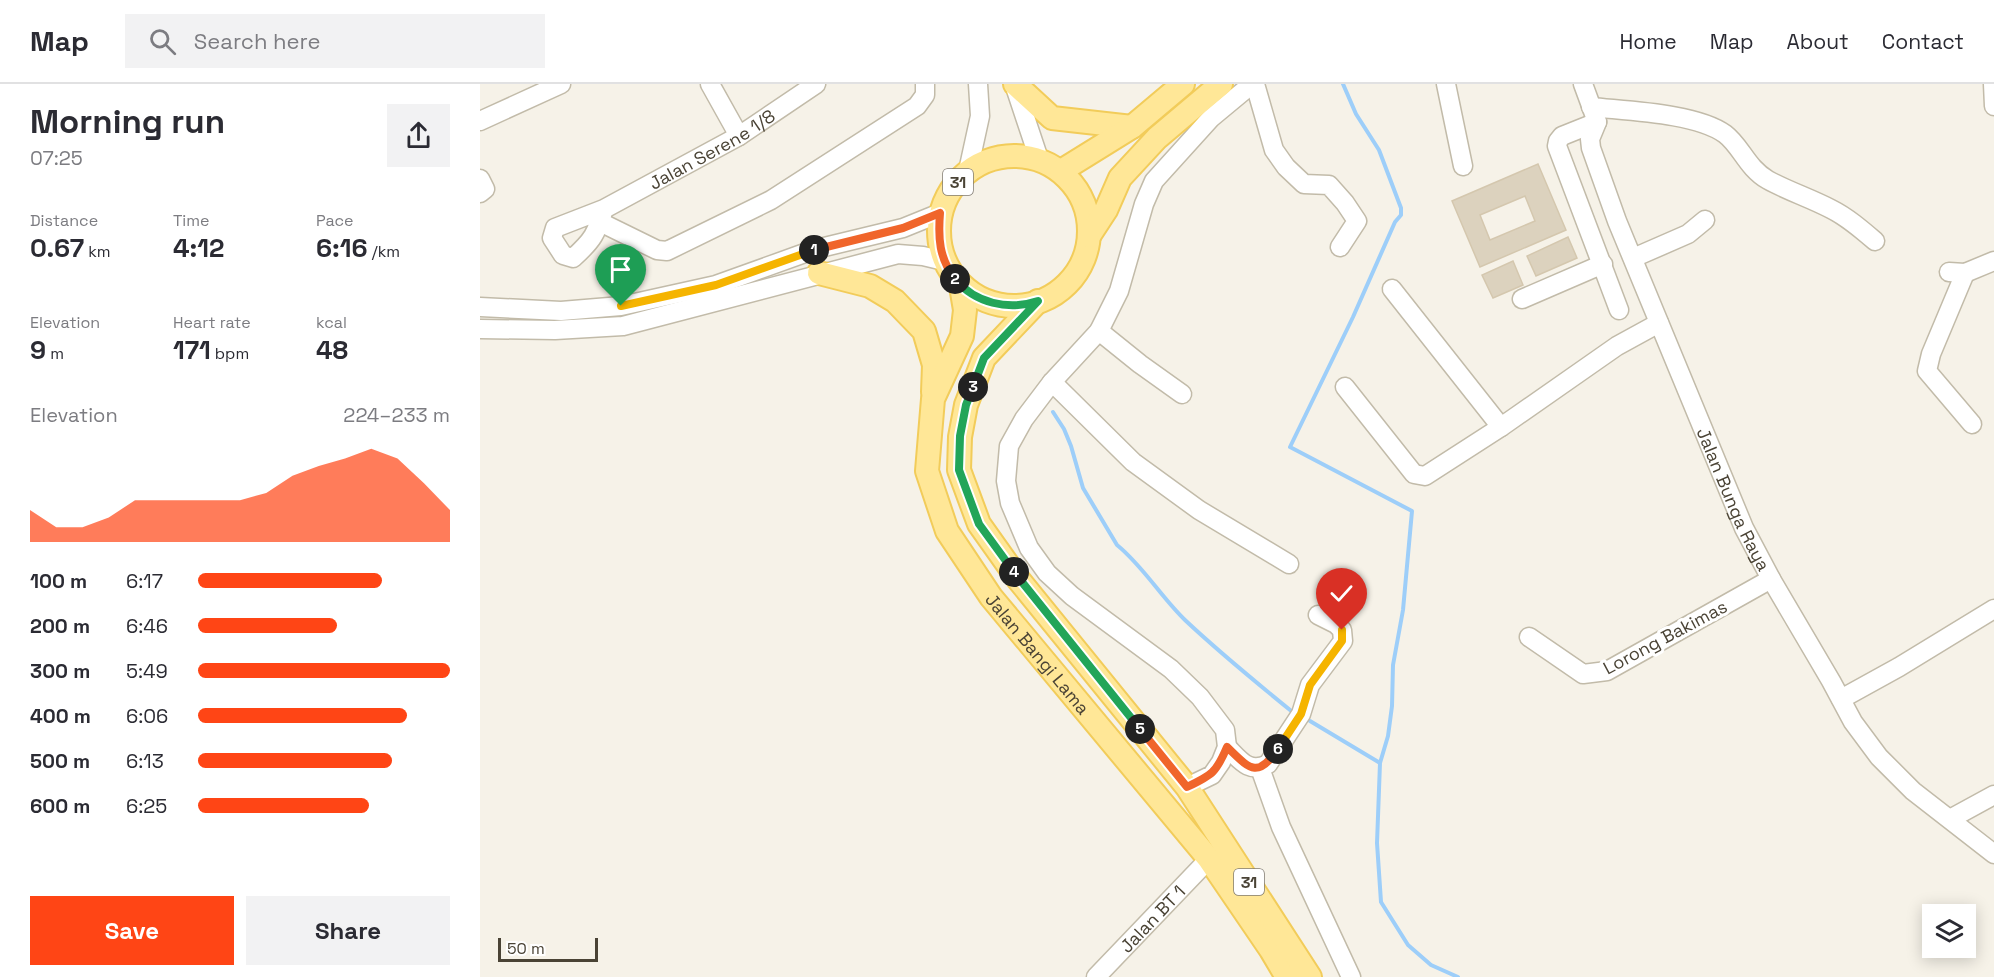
<!DOCTYPE html>
<meta charset="utf-8">
<style>
:root{--surface:#fff;--page:#f2f2f3;--text:#2b2b33;--muted:#7c7c81;--line:#e1e1e2;--accent:#ff4515}
body{margin:0;font-family:"Space Grotesk",sans-serif;background:var(--page);color:var(--text);height:100vh;display:flex;flex-direction:column;font-size:22px;white-space:nowrap}
*{box-sizing:border-box;margin:0}
p{font-size:20px;color:var(--muted)}
.icon{flex:none;width:33px;height:33px;fill:none;stroke:currentColor;stroke-width:2;stroke-linecap:round;stroke-linejoin:round}
.map{position:relative;flex:1;overflow:hidden}
.drawer{display:flex;flex-direction:column;background:var(--surface);width:480px}
.drawer>*{flex:none}
.controls{position:absolute;left:1442px;top:820px;display:grid;gap:12px}
.controls a{display:grid;place-items:center;width:54px;height:54px;border-radius:0px;background:var(--surface);box-shadow:0 3px 15px #0003;font-size:30px}
.scale{position:absolute;left:18px;bottom:15px;width:100px;box-sizing:border-box;padding-left:6px;border:3px solid #4a4335;border-top:0;font-size:16px;line-height:21px;white-space:nowrap;color:#4a4335;-webkit-text-stroke:4px #fff;paint-order:stroke}
.pin{position:absolute;display:grid;place-items:center;width:51px;height:51px;color:#fff;margin:-62px -26px;border-radius:50% 50% 50% 0;rotate:-45deg;box-shadow:0 0 6px #0007}
.pin .icon{rotate:45deg}
.km{position:absolute;width:30px;height:30px;margin:-15px;border-radius:50%;background:#222;color:#fff;font-size:16px;line-height:30px;text-align:center}
.round{display:grid;place-items:center;flex:none;width:63px;height:63px;border-radius:0px;background:var(--page)}
.headline{display:flex;align-items:center;justify-content:space-between;height:102px;padding:0 30px}
h1{font-size:33px;font-weight:800;line-height:45px}
.stats{display:grid;grid-template-columns:repeat(3,1fr);gap:9px;height:102px;padding:6px 30px}
.stats div{display:grid;align-content:center}
.stats b{font-size:26px;font-weight:800}
.stats small{font-size:16px;font-weight:400}
.stats p{font-size:16px}
.chart{height:168px;padding:12px 30px}
.chart p{display:flex;justify-content:space-between}
.chart svg{width:100%;height:108px;margin-top:6px;fill:var(--accent);opacity:.7}
.action{display:flex;gap:12px;margin-top:auto;padding:12px 30px}
.action a{flex:1;height:69px;border-radius:0px;background:var(--accent);color:#fff;font-size:24px;font-weight:800;line-height:69px;text-align:center}
.action a+a{background:var(--page);color:var(--text)}
ul{padding:0 30px;list-style:none;font-size:20px}
li{display:grid;grid-template-columns:96px 72px 1fr;align-items:center;height:45px}
li i{height:15px;border-radius:8px;background:var(--accent)}
header{display:flex;align-items:center;gap:36px;box-sizing:border-box;height:84px;padding:0 30px;background:var(--surface);border-bottom:2px solid var(--line)}
header strong{font-size:28px}
nav{display:flex;gap:33px;margin-inline-start:auto;font-size:21px}
.search{width:420px;height:54px;background:var(--page);display:flex;align-items:center;gap:15px;box-sizing:border-box;padding:0 21px;border-radius:0px;color:var(--muted);font-size:22px}
main{display:flex;flex:1;min-height:0}
.map>svg:first-child{display:block}
</style>
<header>
<strong>Map</strong>
<div class="search"><svg class="icon" aria-label="search" viewBox="0 0 24 24"><circle cx="10" cy="10" r="6"/><path d="M15 15l6 6"/></svg>Search here</div>
<nav><a>Home</a><a>Map</a><a>About</a><a>Contact</a></nav>
</header>
<main>
<section class="drawer">
<div class="headline"><div><h1>Morning run</h1><p>07:25</p></div><a class="round"><svg class="icon" aria-label="share" viewBox="0 0 24 24"><path d="M12 15V3M7 8l5-5 5 5M5 13v7h14v-7"/></svg></a></div>
<div class="stats">
<div><p>Distance</p><b>0.67<small> km</small></b></div>
<div><p>Time</p><b>4:12</b></div>
<div><p>Pace</p><b>6:16<small> /km</small></b></div>
</div>
<div class="stats">
<div><p>Elevation</p><b>9<small> m</small></b></div>
<div><p>Heart rate</p><b>171<small> bpm</small></b></div>
<div><p>kcal</p><b>48</b></div>
</div>
<div class="chart"><p><span>Elevation</span>224–233 m</p>
<svg viewBox="0 0 160 44" preserveAspectRatio="none"><path d="M0 44V31L10 38L20 38L30 34L40 27L50 27L60 27L70 27L80 27L90 24L100 17L110 13L120 10L130 6L140 10L150 20L160 31V44z"/></svg>
</div>
<ul>
<li><b>100 m</b>6:17<i style="width:73%"></i></li>
<li><b>200 m</b>6:46<i style="width:55%"></i></li>
<li><b>300 m</b>5:49<i style="width:100%"></i></li>
<li><b>400 m</b>6:06<i style="width:83%"></i></li>
<li><b>500 m</b>6:13<i style="width:77%"></i></li>
<li><b>600 m</b>6:25<i style="width:68%"></i></li>
</ul>
<div class="action"><a>Save</a><a>Share</a></div>
</section>
<div class="map">
<svg width="1514" height="893" viewBox="0 0 1514 893">
<rect width="100%" height="100%" fill="#f6f2e8"/>
<g fill="none" stroke-linecap="round" stroke-linejoin="round">
<path stroke="#9dcef9" stroke-width="4" d="M863 0 876 30 899 66 921 124V131L915 138 873 233 810 363 932 427 923 526 913 581 912 622 908 652 900 679 897 759 901 818 928 861 951 881 978 893
M573 328 584 345 591 362 603 404 637 461C663 482 681 513 705 536 740 569 778 600 815 630
M830 637 900 679"/>
</g>
<path fill="#dcd2be" stroke="#d4c7ae" stroke-width="1.5" fill-rule="evenodd" d="M1058 80 1086 146 1000 183 972 117ZM1045 112 1055 137 1010 156 1000 131Z
M1088 153 1097 174 1056 192 1047 172Z
M1033 177 1043 201 1013 214 1002 191Z"/>
<g fill="none" stroke-linecap="round" stroke-linejoin="round">
<defs>
<g id="minor">
<path d="M230 0 259 52"/>
<path d="M534 0 559 75"/>
<path d="M775 0 794 66 806 83 824 100 849 101 865 119 877 137 860 163"/>
<path d="M966 0 983 82"/>
<path id="s1" d="M1103 0 1117 38 1110 55 1111 64 1137 137 1264 444 1291 495 1351 597 1373 638 1399 673 1433 707 1514 770"/>
<path d="M1513 0 1514 22"/>
<path d="M1111 23C1147 27 1216 29 1245 50 1261 62 1267 84 1288 96 1308 107 1330 114 1351 125 1367 133 1381 145 1395 157"/>
<path d="M0 37 81 0"/>
<path d="M1117 38 1082 52 1078 57 1077 62 1139 226"/>
<path d="M488 87 500 32 498 0"/>
<path d="M0 95 5 105 0 109"/>
<path id="s2" d="M124 125 75 144 72 154 83 171 93 174C113 156 116 150 124 125L259 52 336 0"/>
<path d="M120 138 177 166 187 167 291 116 437 22 445 11V0"/>
<path d="M1153 174 1208 150 1225 136"/>
<path d="M1469 188 1485 189 1514 177"/>
<path d="M1485 189 1451 270 1447 287 1492 340"/>
<path d="M912 205 1021 343"/>
<path d="M1042 215 1123 180"/>
<path d="M0 223 81 227 141 222 236 201 336 165 423 144 460 129"/>
<path d="M0 245 75 246 143 242 418 170 443 172 464 177"/>
<path d="M619 247 660 280 702 310"/>
<path d="M572 298 653 378 719 426 809 480"/>
<path d="M865 303 934 390 945 392 1021 343 1137 262 1179 239"/>
<path d="M1049 553 1103 590 1127 587 1291 495"/>
<path d="M1361 615 1419 583 1514 525"/>
<path d="M747 663C760 676 769 690 788 680L821 630 830 601 863 557 862 546 856 540 838 531"/>
<path d="M780 684 801 743 871 893"/>
<path d="M707 703 732 691 741 678 747 663 745 646 720 613 691 585 592 512 567 489 549 464 530 419 526 397 529 362 544 335 572 298 619 247 639 207 664 120 674 97 731 34 772 0"/>
<path d="M1470 735 1514 711"/>
<path id="s3" d="M616 893 729 775"/>
</g>
<g id="major">
<path d="M535 0 572 34 652 43"/>
<circle cx="534" cy="147" r="75"/>
<path d="M581 87 652 43 703 0"/>
<path d="M609 152 626 126 640 94 677 54 741 0"/>
<path d="M339 189 390 202 415 217 444 247 454 281 453 308"/>
<path id="s4" d="M481 202 485 226 482 252 453 315 447 387 467 447 511 513 729 775 791 866 807 893"/>
<path d="M558 217 504 274 486 321 480 353 479 386 499 440 538 495 707 703 830 893"/>
</g>
</defs>
<use href="#minor" stroke="#c2bba9" stroke-width="21"/>
<use href="#major" stroke="#f2cc5a" stroke-width="26"/>
<use href="#minor" stroke="#fff" stroke-width="18"/>
<use href="#major" stroke="#ffe797" stroke-width="22"/>
</g>
<g fill="none" stroke-linecap="round" stroke-linejoin="round">
<defs>
<path id="split-1" d="M141 222 236 201 334 166"/>
<path id="split-2" d="M334 166 423 144 460 129C458 154 459 174 475 195"/>
<path id="split-3" d="M475 195C495 219 528 227 558 217L504 274 493 303"/>
<path id="split-4" d="M493 303 486 321 480 352 479 386 499 440 534 488"/>
<path id="split-5" d="M534 488 660 645"/>
<path id="split-6" d="M660 645 707 703C732 691 736 689 747 663 769 684 777 696 798 665"/>
<path id="split-7" d="M798 665 821 630 830 601 862 557V546"/>
</defs>
<use href="#split-1" stroke="#fff" stroke-width="12"/>
<use href="#split-2" stroke="#fff" stroke-width="12"/>
<use href="#split-3" stroke="#fff" stroke-width="12"/>
<use href="#split-4" stroke="#fff" stroke-width="12"/>
<use href="#split-5" stroke="#fff" stroke-width="12"/>
<use href="#split-6" stroke="#fff" stroke-width="12"/>
<use href="#split-7" stroke="#fff" stroke-width="12"/>
<use href="#split-1" stroke="#f5b400" stroke-width="8"/>
<use href="#split-2" stroke="#f0652b" stroke-width="8"/>
<use href="#split-3" stroke="#22a559" stroke-width="8"/>
<use href="#split-4" stroke="#22a559" stroke-width="8"/>
<use href="#split-5" stroke="#22a559" stroke-width="8"/>
<use href="#split-6" stroke="#f0652b" stroke-width="8"/>
<use href="#split-7" stroke="#f5b400" stroke-width="8"/>
</g>
<g text-anchor="middle" dominant-baseline="central" stroke-width="6" stroke-linejoin="round" paint-order="stroke">
<g fill="#fff" stroke="#807b72" stroke-width="1.5">
<rect x="463" y="85" width="30" height="26" rx="4.5"/>
<rect x="754" y="785" width="30" height="26" rx="4.5"/>
</g>
<g font-size="16" font-weight="bold" fill="#4a4335">
<text x="478" y="98">31</text>
<text x="769" y="798">31</text>
</g>
<g font-size="18" fill="#4a4335" stroke="#fff">
<text stroke="none"><textPath href="#s2" startOffset="276">Jalan Serene 1/8</textPath></text>
<text stroke="none"><textPath href="#s1" startOffset="447">Jalan Bunga Raya</textPath></text>
<text transform="translate(1185 553) rotate(-28)">Lorong Bakimas</text>
<text stroke="none"><textPath href="#s4" startOffset="408">Jalan Bangi Lama</textPath></text>
<text stroke="none"><textPath href="#s3" startOffset="81">Jalan BT 1</textPath></text>
</g>
</g>
</svg>
<div class="controls">
<a><svg class="icon" aria-label="layers" viewBox="0 0 24 24"><path d="M12 4l9 5-9 5-9-5zM3 14l9 5 9-5"/></svg></a>
</div>
<div class="scale">50 m</div>
<div class="pin" style="left:141px;top:222px;background:#1e9e55"><svg class="icon" aria-label="arrive" viewBox="0 0 24 24"><path d="M6 21V4h12l-3 4 3 4H6"/></svg></div>
<div class="pin" style="left:862px;top:546px;background:#d93025"><svg class="icon" aria-label="check" viewBox="0 0 24 24"><path d="M5 12l5 5 9-10"/></svg></div>
<b class="km" style="left:334px;top:166px">1</b>
<b class="km" style="left:475px;top:195px">2</b>
<b class="km" style="left:493px;top:303px">3</b>
<b class="km" style="left:534px;top:488px">4</b>
<b class="km" style="left:660px;top:645px">5</b>
<b class="km" style="left:798px;top:665px">6</b>
</div>
</main>
